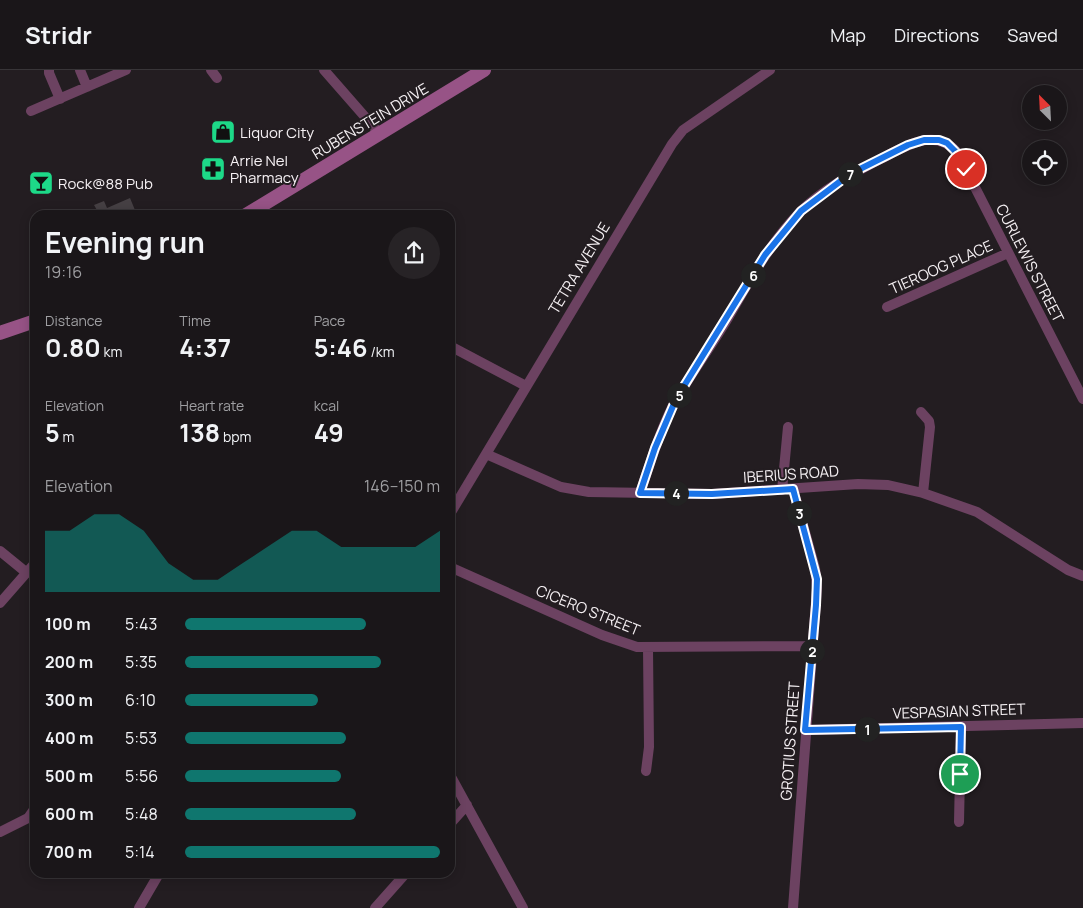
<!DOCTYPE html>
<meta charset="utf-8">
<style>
:root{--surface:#1a1619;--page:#272326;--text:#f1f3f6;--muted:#9f9fa2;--line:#383538;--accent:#0f766e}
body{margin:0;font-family:Manrope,sans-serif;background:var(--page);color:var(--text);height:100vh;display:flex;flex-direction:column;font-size:19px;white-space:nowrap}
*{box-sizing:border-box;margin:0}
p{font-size:16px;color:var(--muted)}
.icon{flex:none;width:28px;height:28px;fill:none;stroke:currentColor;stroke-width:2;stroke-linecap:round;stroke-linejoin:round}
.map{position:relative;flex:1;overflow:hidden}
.drawer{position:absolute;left:30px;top:140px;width:425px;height:668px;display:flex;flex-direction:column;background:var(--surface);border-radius:15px;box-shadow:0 2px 12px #0003,0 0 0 1px var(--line)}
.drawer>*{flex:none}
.needle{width:32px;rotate:336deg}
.controls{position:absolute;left:1022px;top:15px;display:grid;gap:10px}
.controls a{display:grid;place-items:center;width:45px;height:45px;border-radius:50%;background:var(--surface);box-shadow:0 2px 12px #0003,0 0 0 1px var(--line);font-size:25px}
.pin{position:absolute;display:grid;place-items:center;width:42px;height:42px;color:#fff;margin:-21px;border:2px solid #fff;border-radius:50%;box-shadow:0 1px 5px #0007}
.km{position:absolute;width:25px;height:25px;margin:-12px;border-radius:50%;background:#222;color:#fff;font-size:14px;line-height:25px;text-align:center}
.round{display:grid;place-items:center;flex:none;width:52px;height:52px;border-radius:26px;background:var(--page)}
.summary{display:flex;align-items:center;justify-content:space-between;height:85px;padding:0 15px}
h1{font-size:28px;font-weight:700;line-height:38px}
.figures{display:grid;grid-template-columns:repeat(3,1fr);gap:8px;height:85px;padding:5px 15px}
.figures div{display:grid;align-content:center}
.figures b{font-size:25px;font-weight:700}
.figures small{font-size:14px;font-weight:400}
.figures p{font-size:14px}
.chart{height:140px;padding:10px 15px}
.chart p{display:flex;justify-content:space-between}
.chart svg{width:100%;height:90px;margin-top:5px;fill:var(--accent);opacity:.7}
ul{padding:0 15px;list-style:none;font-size:16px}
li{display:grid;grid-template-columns:80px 60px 1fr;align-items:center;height:38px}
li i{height:12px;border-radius:6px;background:var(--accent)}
header{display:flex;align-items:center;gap:30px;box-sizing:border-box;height:70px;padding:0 25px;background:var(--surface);border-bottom:1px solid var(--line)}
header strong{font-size:24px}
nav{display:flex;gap:28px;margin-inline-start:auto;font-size:18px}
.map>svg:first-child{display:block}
</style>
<header>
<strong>Stridr</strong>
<nav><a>Map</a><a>Directions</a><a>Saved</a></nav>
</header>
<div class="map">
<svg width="1083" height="838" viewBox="0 0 1083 838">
<rect width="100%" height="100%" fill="#231d21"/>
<path fill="#464044" d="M130 128 137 145H92L98 142 94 135 104 131 107 138Z"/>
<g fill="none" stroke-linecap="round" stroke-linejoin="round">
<path stroke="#6c4261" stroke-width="10" d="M49 0V3L60 29
M80 0 87 17
M211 0 217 8
M324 0 380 64
M31 41 126 0
M887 237 1008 183
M450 276 526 316
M921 342 929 351 930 357 923 423
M486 384 561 417 589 422 712 424 858 414 888 415 923 423 977 442 1068 500 1083 506
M782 420 788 357
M640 423C651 391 661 357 677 328 693 301 712 275 728 248 749 211 770 173 800 142 826 116 860 100 892 83 914 72 937 60 957 82L1083 329
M450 444 672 74 683 60 770 0
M0 481 27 503
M450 497 602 565 637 577 812 576
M0 533 35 493
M805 660 1083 653
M646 701 649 677 648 578
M450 705 523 838
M959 752 961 657
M450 754 467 735
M0 762 28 748 35 738
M139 838 160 802
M375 838 407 802
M793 838 817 518 815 498 793 419"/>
<path stroke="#975386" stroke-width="14" d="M246 145 484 0
M0 263 35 251"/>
</g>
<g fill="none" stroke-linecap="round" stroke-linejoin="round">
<defs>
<path id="route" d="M960 704 961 657 805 660 816 535 817 509 793 419 712 424 640 423 655 378 676 329 765 185 801 141 850 104 908 75 924 70H939L947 73 956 82 966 99"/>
</defs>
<use href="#route" stroke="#fff" stroke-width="10"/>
<use href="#route" stroke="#1a73e8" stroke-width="6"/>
</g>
<defs>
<symbol id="shop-square" viewBox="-11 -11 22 22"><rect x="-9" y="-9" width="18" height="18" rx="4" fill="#1dd988" stroke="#231d21"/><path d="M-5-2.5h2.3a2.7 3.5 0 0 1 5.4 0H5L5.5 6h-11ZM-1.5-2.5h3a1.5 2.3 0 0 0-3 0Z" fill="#111"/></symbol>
<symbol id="pharmacy-square" viewBox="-11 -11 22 22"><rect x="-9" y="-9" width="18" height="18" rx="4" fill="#1dd988" stroke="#231d21"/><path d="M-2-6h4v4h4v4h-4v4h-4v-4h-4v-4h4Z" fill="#111"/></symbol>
<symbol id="bar-square" viewBox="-11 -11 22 22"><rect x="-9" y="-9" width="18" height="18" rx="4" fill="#1dd988" stroke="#231d21"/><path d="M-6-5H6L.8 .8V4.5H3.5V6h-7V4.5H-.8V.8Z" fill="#111"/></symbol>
</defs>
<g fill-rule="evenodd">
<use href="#shop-square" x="209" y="48" width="28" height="28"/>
<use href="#pharmacy-square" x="199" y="85" width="28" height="28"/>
<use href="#bar-square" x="27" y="99" width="28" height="28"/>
</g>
<g text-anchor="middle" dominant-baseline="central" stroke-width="4" stroke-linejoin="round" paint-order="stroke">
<g font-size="15" fill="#f5f0f3" stroke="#231d21">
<text transform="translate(370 51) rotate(-31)">RUBENSTEIN DRIVE</text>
<text transform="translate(1030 193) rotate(63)">CURLEWIS STREET</text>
<text transform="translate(941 197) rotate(-24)">TIEROOG PLACE</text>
<text transform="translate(579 198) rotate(-59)">TETRA AVENUE</text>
<text transform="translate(791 404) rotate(-4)">IBERIUS ROAD</text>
<text transform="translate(588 540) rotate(22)">CICERO STREET</text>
<text transform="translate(959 641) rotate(-2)">VESPASIAN STREET</text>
<text transform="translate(790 671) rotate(-86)">GROTIUS STREET</text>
</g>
<g font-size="15" fill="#f5f0f3" stroke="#231d21" text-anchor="start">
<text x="240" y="62">Liquor City</text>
<text x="230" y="90">Arrie Nel<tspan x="230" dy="17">Pharmacy</tspan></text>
<text x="58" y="113">Rock@88 Pub</text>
</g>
</g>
</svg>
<div class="controls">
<a><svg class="needle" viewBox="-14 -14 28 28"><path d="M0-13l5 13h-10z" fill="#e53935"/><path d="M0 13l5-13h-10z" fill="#9f9fa2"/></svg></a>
<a><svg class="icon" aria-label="locate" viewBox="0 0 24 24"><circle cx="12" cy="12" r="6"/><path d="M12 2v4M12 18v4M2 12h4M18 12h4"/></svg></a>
</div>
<div class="pin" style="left:960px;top:704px;background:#1e9e55"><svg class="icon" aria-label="arrive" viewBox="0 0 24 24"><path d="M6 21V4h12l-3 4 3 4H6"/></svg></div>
<div class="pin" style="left:966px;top:99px;background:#d93025"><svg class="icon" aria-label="check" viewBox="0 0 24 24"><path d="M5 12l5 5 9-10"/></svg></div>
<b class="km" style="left:867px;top:659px">1</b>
<b class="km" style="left:812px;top:581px">2</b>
<b class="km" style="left:799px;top:443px">3</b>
<b class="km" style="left:676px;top:423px">4</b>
<b class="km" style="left:679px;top:325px">5</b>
<b class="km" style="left:753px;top:205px">6</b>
<b class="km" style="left:850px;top:104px">7</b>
<section class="drawer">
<div class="summary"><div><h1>Evening run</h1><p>19:16</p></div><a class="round"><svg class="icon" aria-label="share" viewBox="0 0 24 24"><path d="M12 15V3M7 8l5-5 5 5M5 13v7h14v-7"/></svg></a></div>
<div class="figures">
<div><p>Distance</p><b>0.80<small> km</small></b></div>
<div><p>Time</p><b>4:37</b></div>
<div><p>Pace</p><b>5:46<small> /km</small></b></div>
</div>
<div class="figures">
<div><p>Elevation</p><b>5<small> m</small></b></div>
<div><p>Heart rate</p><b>138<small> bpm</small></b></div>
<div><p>kcal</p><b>49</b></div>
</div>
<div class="chart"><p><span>Elevation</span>146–150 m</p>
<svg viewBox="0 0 160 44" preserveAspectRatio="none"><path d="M0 44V14L10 14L20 6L30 6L40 14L50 30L60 38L70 38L80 30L90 22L100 14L110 14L120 22L130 22L140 22L150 22L160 14V44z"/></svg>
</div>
<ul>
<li><b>100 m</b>5:43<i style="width:71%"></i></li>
<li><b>200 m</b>5:35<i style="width:77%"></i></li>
<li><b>300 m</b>6:10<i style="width:52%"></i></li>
<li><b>400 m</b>5:53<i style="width:63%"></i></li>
<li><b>500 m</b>5:56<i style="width:61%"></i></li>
<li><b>600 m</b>5:48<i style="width:67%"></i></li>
<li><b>700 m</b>5:14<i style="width:100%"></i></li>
</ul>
</section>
</div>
